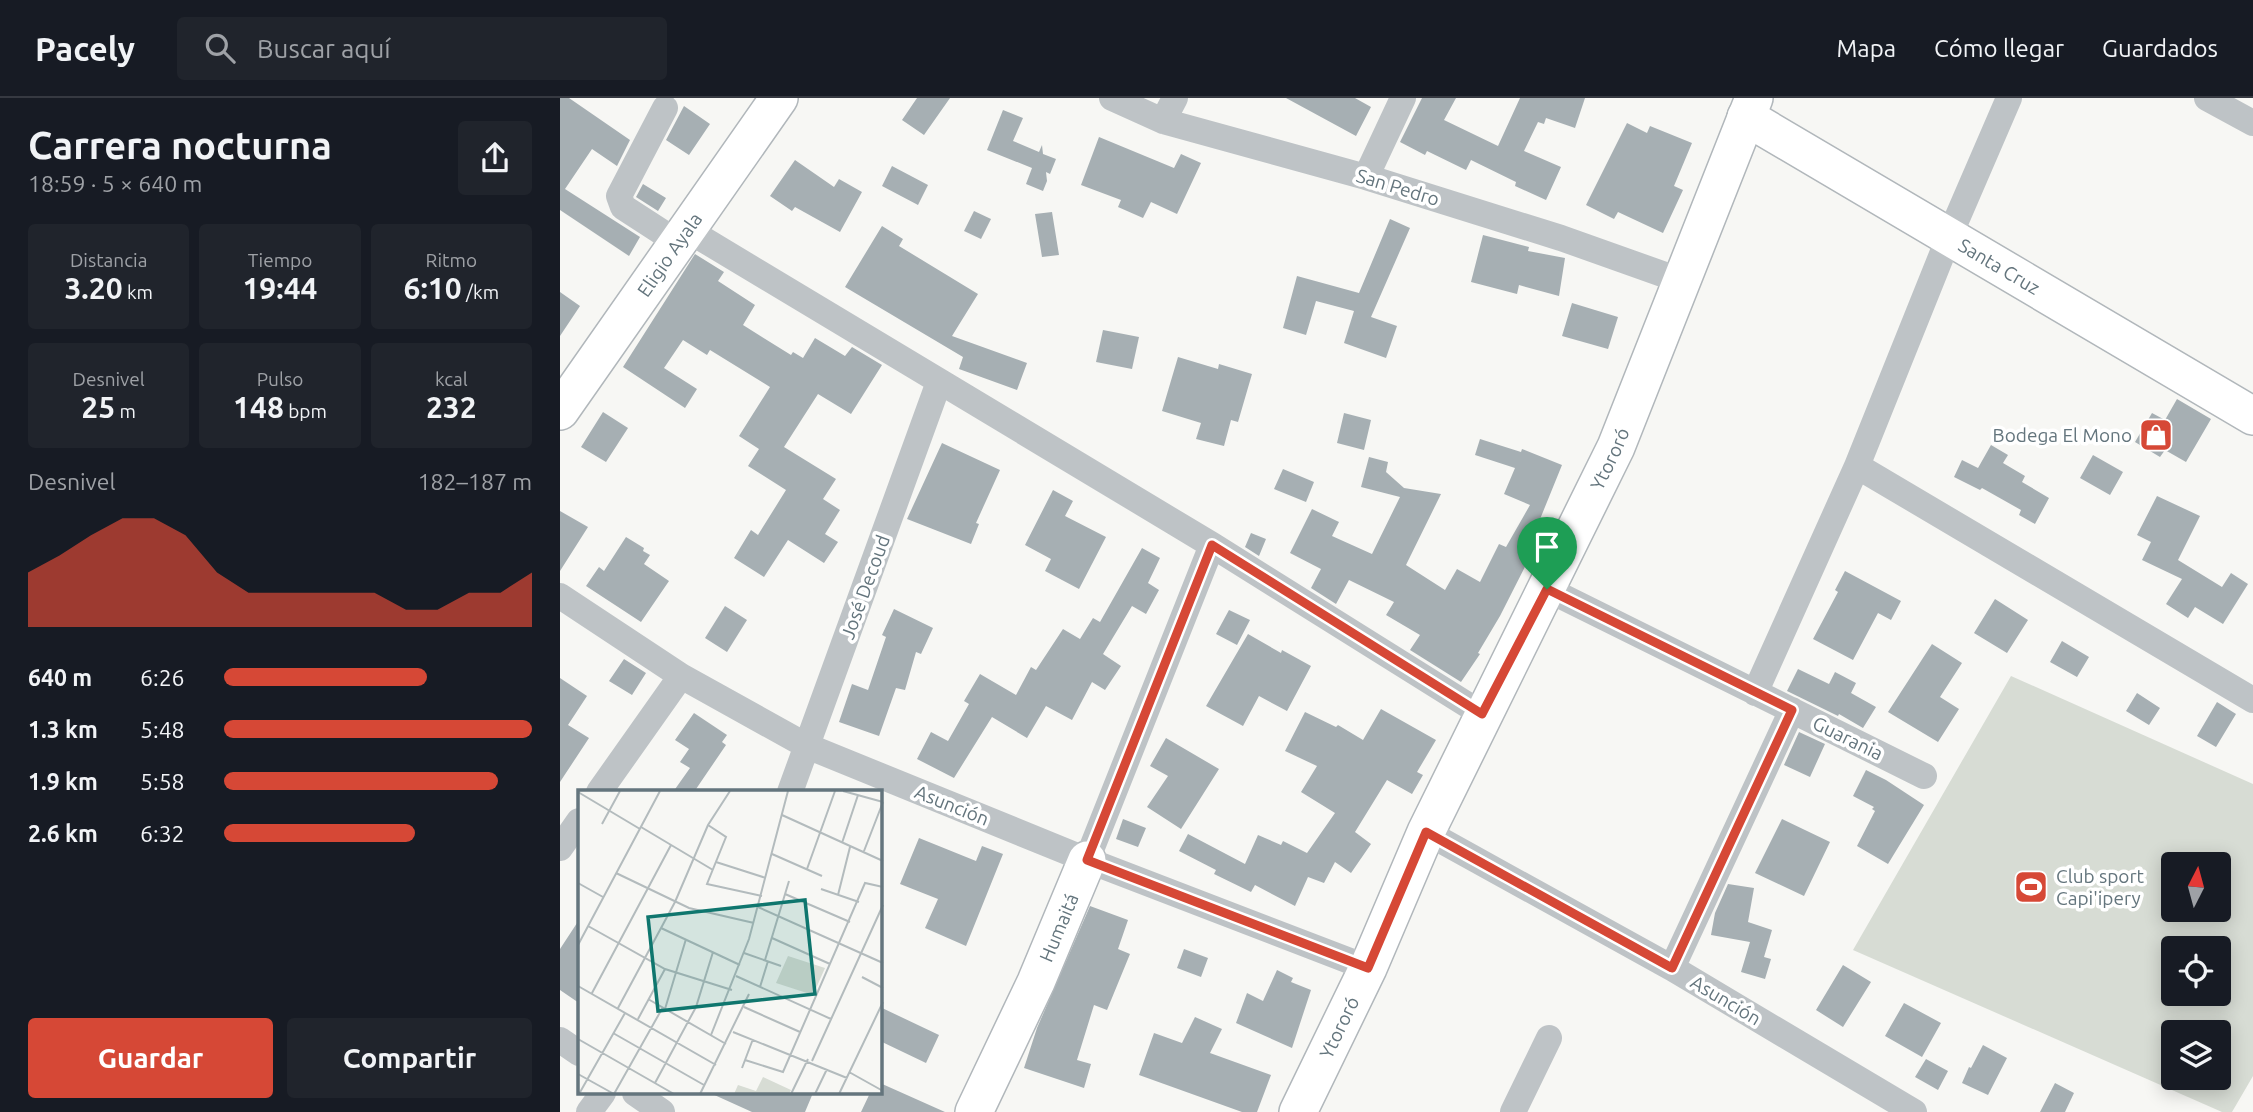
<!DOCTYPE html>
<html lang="es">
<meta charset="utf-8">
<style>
:root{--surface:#171b24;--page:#20242c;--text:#f1f3f6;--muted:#9ea1a6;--line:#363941;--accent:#d64836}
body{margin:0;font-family:Ubuntu,sans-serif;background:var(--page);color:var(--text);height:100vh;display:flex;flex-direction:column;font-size:26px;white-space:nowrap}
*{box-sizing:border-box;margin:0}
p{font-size:23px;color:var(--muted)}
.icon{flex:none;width:38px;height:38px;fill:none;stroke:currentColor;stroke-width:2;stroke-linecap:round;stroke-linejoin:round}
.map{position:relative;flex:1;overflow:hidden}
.side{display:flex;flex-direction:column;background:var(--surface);width:560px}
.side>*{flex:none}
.needle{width:46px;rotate:6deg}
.fabs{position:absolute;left:1601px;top:754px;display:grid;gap:14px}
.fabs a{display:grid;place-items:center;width:70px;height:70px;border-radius:7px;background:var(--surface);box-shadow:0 4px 18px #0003;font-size:35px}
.pin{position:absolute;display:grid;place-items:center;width:60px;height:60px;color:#fff;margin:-72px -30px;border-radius:50% 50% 50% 0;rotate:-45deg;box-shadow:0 0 7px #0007}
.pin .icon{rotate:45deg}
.round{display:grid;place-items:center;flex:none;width:74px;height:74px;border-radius:7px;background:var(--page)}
.head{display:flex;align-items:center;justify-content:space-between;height:119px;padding:0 28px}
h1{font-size:38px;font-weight:700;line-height:52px}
.metrics{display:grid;grid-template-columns:repeat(3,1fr);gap:10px;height:119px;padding:7px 28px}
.metrics div{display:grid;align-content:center;border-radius:7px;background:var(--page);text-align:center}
.metrics b{font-size:30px;font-weight:700}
.metrics small{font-size:19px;font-weight:400}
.metrics p{font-size:19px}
.chart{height:196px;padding:14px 28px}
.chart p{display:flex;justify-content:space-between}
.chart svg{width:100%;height:126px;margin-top:7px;fill:var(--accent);opacity:.7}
.cta{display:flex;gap:14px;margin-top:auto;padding:14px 28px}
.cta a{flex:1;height:80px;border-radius:7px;background:var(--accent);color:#fff;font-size:28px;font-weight:700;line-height:80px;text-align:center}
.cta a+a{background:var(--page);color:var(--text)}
ul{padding:0 28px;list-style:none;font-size:23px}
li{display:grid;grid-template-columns:112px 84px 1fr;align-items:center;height:52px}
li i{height:18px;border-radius:9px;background:var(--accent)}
header{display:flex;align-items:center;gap:42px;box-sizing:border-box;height:98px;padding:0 35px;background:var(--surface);border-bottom:2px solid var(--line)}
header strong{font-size:33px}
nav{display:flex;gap:38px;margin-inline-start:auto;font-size:24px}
.search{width:490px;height:63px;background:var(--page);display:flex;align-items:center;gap:18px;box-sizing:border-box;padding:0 24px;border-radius:7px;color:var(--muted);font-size:26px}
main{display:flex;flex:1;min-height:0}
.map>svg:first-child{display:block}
</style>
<header>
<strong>Pacely</strong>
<div class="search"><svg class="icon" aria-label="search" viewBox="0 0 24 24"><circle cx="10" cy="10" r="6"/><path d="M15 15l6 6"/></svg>Buscar aquí</div>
<nav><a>Mapa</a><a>Cómo llegar</a><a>Guardados</a></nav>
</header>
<main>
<section class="side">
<div class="head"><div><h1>Carrera nocturna</h1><p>18:59 · 5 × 640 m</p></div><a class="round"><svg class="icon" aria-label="share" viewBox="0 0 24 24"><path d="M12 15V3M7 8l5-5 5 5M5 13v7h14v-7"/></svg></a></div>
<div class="metrics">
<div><p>Distancia</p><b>3.20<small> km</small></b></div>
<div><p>Tiempo</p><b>19:44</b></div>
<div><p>Ritmo</p><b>6:10<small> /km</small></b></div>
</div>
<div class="metrics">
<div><p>Desnivel</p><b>25<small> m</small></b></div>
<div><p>Pulso</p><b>148<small> bpm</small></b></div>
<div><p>kcal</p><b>232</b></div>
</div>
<div class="chart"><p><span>Desnivel</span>182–187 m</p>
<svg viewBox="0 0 160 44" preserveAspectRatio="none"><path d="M0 44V25L10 19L20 12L30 6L40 6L50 12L60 25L70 32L80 32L90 32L100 32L110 32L120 38L130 38L140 32L150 32L160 25V44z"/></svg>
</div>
<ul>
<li><b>640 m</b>6:26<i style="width:66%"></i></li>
<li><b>1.3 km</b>5:48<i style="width:100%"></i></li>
<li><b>1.9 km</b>5:58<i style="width:89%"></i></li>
<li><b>2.6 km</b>6:32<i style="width:62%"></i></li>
</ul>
<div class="cta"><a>Guardar</a><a>Compartir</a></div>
</section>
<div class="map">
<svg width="1693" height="1014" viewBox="0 0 1693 1014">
<rect width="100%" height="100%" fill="#f7f7f4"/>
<path fill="#d7dcd4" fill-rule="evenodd" d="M1451 578 1693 686V978L1672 1014H1662L1293 852ZM1614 766H1659V812H1614ZM1659 850V896H1614V850ZM1614 934H1659V980H1614Z"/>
<path fill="#a6afb3" d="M0 0H9L70 42 57 68 32 51 5 91 80 139 69 158 0 112Z
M357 0H390L364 37 342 22Z
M726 0H795L811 9 796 38Z
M862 0H896L884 22 938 48 960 0H1025L1015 30 986 20 984 26 978 24 964 53 1001 69 986 102 955 88 956 84 911 62 906 72 867 53 865 57 840 44Z
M124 8 150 26 129 57 106 42Z
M443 12 463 20 453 43 479 54 482 47 483 56 496 61 490 76 486 74 487 83 483 93 466 86 472 70 427 52Z
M1067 25 1087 35 1090 28 1132 45 1114 88 1123 92 1103 135 1058 114 1054 121 1026 107Z
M539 39 614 70 621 56 641 65 617 116 591 104 583 120 558 109 561 102 521 87Z
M235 62 274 89 279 81 302 94 280 134 235 109 232 113 210 98Z
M332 68 368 87 358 107 322 88Z
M83 86 106 100 98 113 76 99Z
M414 113 431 121 421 141 404 133Z
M492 114 499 157 482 159 475 116Z
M830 121 850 130 811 219 837 228 826 260 784 245 794 213 756 203 746 237 723 230 737 178 799 195Z
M322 128 343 141 339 148 418 196 392 238 467 265 457 292 399 271 403 259 285 189Z
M923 137 969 149 968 153 1005 160 999 198 959 187 957 196 911 184Z
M135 156 164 174 158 183 195 207 183 227 231 257 233 254 243 260 255 240 285 258 292 249 322 267 291 316 258 296 224 349 276 381 263 401 280 412 265 436 278 444 264 465 228 442 204 479 174 460 191 432 198 437 226 392 188 368 199 351 179 338 210 289 150 252 147 257 123 242 104 270 137 291 125 310 63 269Z
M0 194 20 208 0 238Z
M1012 205 1058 219 1048 251 1002 238Z
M543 232 579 239 572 271 536 264Z
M618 259 658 271 659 266 692 276 678 324 671 322 664 348 636 341 641 325 602 313Z
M1617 301 1651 321 1626 364 1605 352 1600 359 1575 344 1592 315 1605 322Z
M43 314 68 330 46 364 21 349Z
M784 315 811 322 804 352 777 345Z
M920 341 961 354 962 351 1002 367 974 436 980 439 940 518 918 555 920 556 901 584 850 552 860 537 826 517 834 504 789 482 776 506 751 490 761 471 730 455 752 411 779 424 772 438 812 456 840 399 801 389 809 359 828 364 826 374 844 390 881 396 846 467 885 492 897 471 920 484 939 446 946 449 970 407 944 396 955 370 915 357Z
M382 345 440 372 416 425 419 426 411 446 347 421Z
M1431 347 1448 357 1443 365 1465 378 1462 384 1489 400 1475 426 1459 417 1461 412 1422 390 1420 392 1394 379 1402 362 1418 370Z
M1533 357 1563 374 1550 397 1520 380Z
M723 371 754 384 746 404 714 391Z
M493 392 513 403 505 418 546 439 519 491 485 473 491 461 465 447Z
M1597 398 1640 418 1618 462 1662 489 1671 475 1688 486 1663 526 1635 509 1628 520 1606 506 1622 481 1582 462 1591 444 1577 437Z
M0 413 28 429 0 473Z
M691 435 706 441 699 458 685 449Z
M66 439 84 450 83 453 90 457 84 466 109 483 81 524 26 488 39 469 44 473Z
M582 450 600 460 588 485 599 492 586 516 572 508 543 556 561 568 545 592 532 584 512 622 486 608 467 640 432 619 394 680 357 661 371 634 388 643 409 606 404 603 420 576 456 597 471 569 476 572 503 531 520 541 533 520 540 524Z
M1285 473 1341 503 1331 522 1318 515 1293 562 1253 541 1278 494 1275 492Z
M1435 501 1468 522 1447 555 1414 535Z
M165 508 187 522 167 554 145 540Z
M334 511 373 530 361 556 356 554 345 592 336 590 319 638 279 624 292 586 308 592 326 539 322 537Z
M669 512 690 522 677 547 656 536Z
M688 536 721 555 722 552 751 568 727 613 699 598 683 628 646 608Z
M1502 543 1529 559 1517 579 1490 564Z
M1372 546 1402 565 1380 599 1399 611 1378 644 1328 614Z
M64 561 86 575 72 597 49 583Z
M1238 571 1269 586 1275 574 1296 585 1291 595 1316 609 1303 630 1279 616 1278 618 1227 593Z
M0 580 27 598 8 627 29 640 0 684Z
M1577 595 1600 610 1589 627 1566 613Z
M1657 604 1676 616 1656 649 1637 638Z
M821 611 876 642 857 674 863 677 852 696 827 682 795 734 811 746 791 775 775 764 764 785 748 779 735 808 695 787 691 794 654 776 656 772 619 753 628 736 685 766 698 737 721 747 723 743 747 755 775 715 741 694 757 668 725 653 745 614 776 629 778 627 803 642Z
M134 615 167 637 162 644 166 647 134 694H113L130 670 120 664 129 651 115 642Z
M1239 634 1265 646 1250 679 1224 667Z
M606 640 659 671 621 731 587 709 608 678 590 668Z
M1306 672 1326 682 1364 707 1328 766 1297 748 1315 713 1312 711 1314 709 1293 698Z
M563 721 586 730 578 749 556 741Z
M1222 721 1270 744 1244 798 1195 775Z
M359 740 416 763 422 748 443 756 406 848 365 830 378 801 340 786Z
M1168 786 1194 790 1188 824 1212 832 1204 859 1211 861 1205 881 1181 874 1190 844 1151 837 1155 815Z
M530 808 568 822 558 851 570 856 547 912 534 907 517 962 531 966 524 990 464 970 477 930Z
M19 822V905L0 892V851Z
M624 851 648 860 641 879 617 870Z
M1283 867 1311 884 1283 929 1256 912Z
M717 872 733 880 731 884 751 892 732 950 676 925 687 895 703 903Z
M1344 905 1381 925 1362 959 1325 938Z
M320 909 379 937 366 965 320 943Z
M635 919 662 931 650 955 711 977 697 1014H682L579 977 594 935 622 945Z
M1423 947 1447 960 1428 997 1402 985 1409 969 1411 970Z
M1366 961 1388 973 1378 992 1355 979Z
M320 985 385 1014H301L310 995H320Z
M1495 985 1514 995 1505 1014H1480Z
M150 995H253L245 1014H192Z"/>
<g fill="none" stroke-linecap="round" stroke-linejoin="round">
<defs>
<g id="secondary">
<path id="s1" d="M1186 19 1693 318"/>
<path id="s2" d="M0 313 219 0"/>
<path id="s3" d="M414 1014 476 884 527 762"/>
<path id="s4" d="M738 1014 808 870 866 734 1056 349 1194 0"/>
</g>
</defs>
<use href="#secondary" stroke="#b1b7bb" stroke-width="40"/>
<path stroke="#bec3c6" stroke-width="26" d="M552 0 603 23 806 79 1001 140 1122 183
M1647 0 1693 25
M105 10 59 98 63 109 117 144
M603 23 615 0
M806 79 843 0
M126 131 652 447 922 616
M1297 368 1693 602
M987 491 1364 678
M0 498 121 578 247 648 527 762 808 870
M1195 595 1297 368 1389 139 1449 0
M39 694 121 578
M230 694 379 284
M866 734 1112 870 1354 1014
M0 750 19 723
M527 762 652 447
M1112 870 1232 612
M0 942 19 955
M75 995 102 1014
M29 1014 43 995
M953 1014 989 940"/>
<use href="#secondary" stroke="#fff" stroke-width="37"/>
</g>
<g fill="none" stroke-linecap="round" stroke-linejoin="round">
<defs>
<path id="route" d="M652 447 922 616 987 491 1232 612 1112 870 866 734 808 870 527 762Z"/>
</defs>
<use href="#route" stroke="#fff" stroke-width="14"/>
<use href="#route" stroke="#d64836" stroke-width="9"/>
</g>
<defs>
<symbol id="shop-square" viewBox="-11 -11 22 22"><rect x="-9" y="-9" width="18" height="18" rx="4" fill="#d64836" stroke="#fff"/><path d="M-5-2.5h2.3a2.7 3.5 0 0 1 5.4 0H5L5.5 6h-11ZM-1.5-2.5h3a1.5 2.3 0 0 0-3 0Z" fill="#fff"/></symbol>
<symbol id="stadium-square" viewBox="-11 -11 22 22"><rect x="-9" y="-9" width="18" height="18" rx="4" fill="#d64836" stroke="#fff"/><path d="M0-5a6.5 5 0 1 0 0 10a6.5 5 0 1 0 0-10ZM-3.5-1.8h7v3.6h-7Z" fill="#fff"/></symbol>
</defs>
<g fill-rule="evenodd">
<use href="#shop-square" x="1577" y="318" width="38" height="38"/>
<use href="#stadium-square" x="1452" y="770" width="38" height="38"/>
</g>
<g text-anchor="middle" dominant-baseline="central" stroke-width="7" stroke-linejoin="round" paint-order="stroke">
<g font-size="19" fill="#64757d" stroke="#fff">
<text transform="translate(838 89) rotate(17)">San Pedro</text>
<text stroke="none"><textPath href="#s2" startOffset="191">Eligio Ayala</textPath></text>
<text stroke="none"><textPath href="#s1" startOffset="294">Santa Cruz</textPath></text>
<text stroke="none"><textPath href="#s4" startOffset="724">Ytororó</textPath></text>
<text transform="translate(305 489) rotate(-70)">José Decoud</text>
<text transform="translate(1288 640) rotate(26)">Guarania</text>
<text transform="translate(392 707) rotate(22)">Asunción</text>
<text stroke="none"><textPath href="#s3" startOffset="203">Humaitá</textPath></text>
<text transform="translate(1166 902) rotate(31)">Asunción</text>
<text stroke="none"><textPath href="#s4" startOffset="94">Ytororó</textPath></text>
</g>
<g font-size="19" fill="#64757d" stroke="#fff" text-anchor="end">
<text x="1572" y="337">Bodega El Mono</text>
<text x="1496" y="778" text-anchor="start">Club sport<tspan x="1496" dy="22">Capi'ipery</tspan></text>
</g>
</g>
<g transform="translate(18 692)">
<rect width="304" height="304" fill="#f7f7f4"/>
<path d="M210 166 247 178 235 205 198 193ZM185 287 213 300 211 304H156L160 295 178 301Z" fill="#d7dcd4"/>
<path fill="none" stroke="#b3bbbd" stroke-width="2" d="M265 1 305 12M0 2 62 39M204 25 305 71M24 34 42 1M130 35 148 47 129 94 184 106M63 37 135 80M264 53 280 5M286 61 305 12M194 64 244 86M138 72 188 88M229 79 257 1M38 83 111 118 176 133M0 93 25 107M243 99 281 112M207 104 272 132M260 105 272 57M180 117 305 173M10 136 87 179 154 200M83 138 162 175M194 148 252 174M0 155 82 1M166 163 203 176M187 170 211 91M158 186 253 229M284 187 305 198M0 196 138 275M182 197 190 171M14 203 93 55M70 209 148 254M166 217 222 242M40 218 97 112 130 35 152 1M87 219 108 149M60 229 87 179M155 242 269 288M35 243 126 295M133 245 171 149 210 1M0 249 96 304M167 270 205 282 287 93 305 97M234 271 305 115M164 278 175 249M271 282 305 301M0 284 36 304M77 293 118 217 135 162M1 304 47 223M36 304 85 217M122 304 171 204M213 304 230 269M237 304 249 279M261 304 305 212"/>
<path fill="#0f766e" fill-opacity="0.15" stroke="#0f766e" stroke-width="3.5" d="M227 110 237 204 80 221 70 127Z"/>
<rect width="304" height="304" fill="none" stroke="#64757d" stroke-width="3.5"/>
</g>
</svg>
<div class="fabs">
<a><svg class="needle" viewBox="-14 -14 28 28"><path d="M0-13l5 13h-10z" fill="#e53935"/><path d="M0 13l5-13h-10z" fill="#9ea1a6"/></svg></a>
<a><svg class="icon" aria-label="locate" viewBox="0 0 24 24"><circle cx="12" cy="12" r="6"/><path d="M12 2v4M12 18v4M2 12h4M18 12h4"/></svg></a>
<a><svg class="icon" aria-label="layers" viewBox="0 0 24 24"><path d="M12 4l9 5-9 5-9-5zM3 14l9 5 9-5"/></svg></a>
</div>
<div class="pin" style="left:987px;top:491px;background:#1e9e55"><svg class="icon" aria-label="arrive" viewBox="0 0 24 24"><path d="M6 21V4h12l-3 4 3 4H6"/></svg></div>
</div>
</main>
